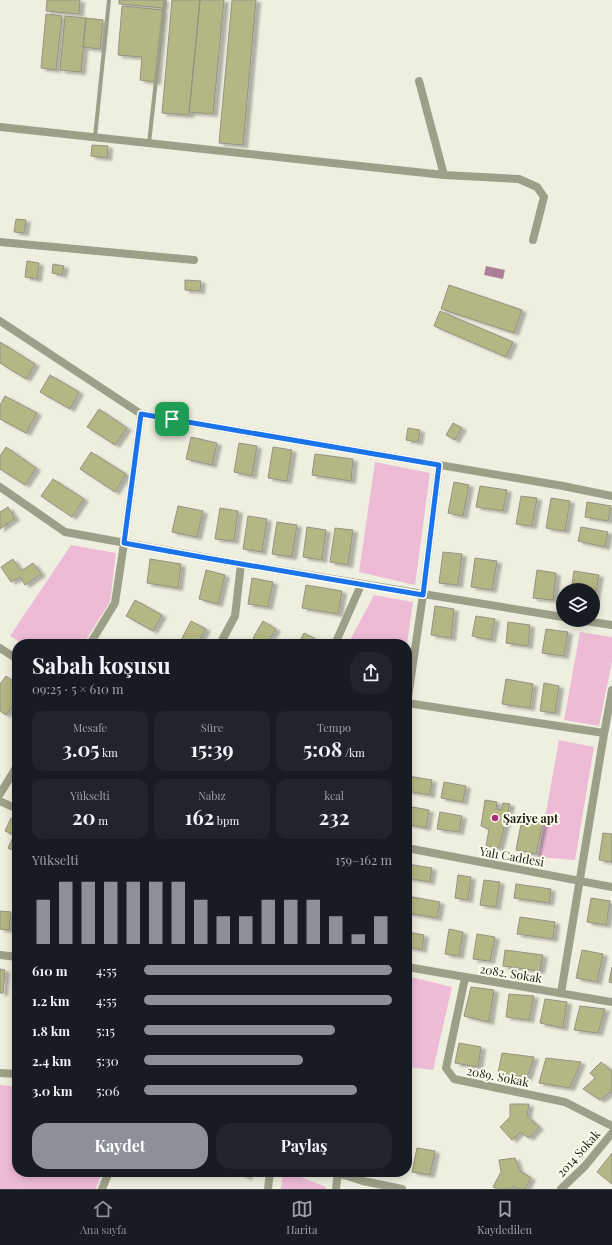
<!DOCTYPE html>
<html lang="tr">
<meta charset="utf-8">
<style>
:root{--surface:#171b24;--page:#20242c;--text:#f1f3f6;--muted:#9ea1a6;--line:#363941;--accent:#8c9099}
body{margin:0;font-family:"Playfair Display",serif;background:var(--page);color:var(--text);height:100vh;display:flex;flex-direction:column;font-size:15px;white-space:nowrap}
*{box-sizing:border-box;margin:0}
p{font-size:13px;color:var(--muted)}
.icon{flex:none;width:22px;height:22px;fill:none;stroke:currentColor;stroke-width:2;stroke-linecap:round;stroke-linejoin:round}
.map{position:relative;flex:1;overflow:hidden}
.panel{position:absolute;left:12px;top:639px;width:400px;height:538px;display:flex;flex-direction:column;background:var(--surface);border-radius:16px;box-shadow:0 2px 10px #0003}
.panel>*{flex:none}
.controls{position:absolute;left:556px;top:583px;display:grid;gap:8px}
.controls a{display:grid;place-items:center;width:44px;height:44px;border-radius:50%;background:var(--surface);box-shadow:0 2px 10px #0003;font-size:20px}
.pin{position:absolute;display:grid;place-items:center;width:34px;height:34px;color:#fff;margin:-17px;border-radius:8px;box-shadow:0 2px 6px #0006}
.round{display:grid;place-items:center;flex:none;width:42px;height:42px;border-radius:16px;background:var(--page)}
.headline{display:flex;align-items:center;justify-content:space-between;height:68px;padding:0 20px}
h1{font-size:22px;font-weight:700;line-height:30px}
.metrics{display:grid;grid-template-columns:repeat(3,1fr);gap:6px;height:68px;padding:4px 20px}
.metrics div{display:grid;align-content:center;border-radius:10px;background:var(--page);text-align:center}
.metrics b{font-size:20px;font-weight:700}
.metrics small{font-size:11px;font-weight:400}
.metrics p{font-size:11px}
.chart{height:112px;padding:8px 20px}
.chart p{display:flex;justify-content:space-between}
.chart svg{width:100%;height:72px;margin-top:4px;stroke:var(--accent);stroke-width:6}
.action{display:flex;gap:8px;margin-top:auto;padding:8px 20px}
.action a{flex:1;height:46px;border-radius:16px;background:var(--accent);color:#fff;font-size:16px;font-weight:700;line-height:46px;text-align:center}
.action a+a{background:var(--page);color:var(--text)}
ul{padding:0 20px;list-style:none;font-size:13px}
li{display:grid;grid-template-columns:64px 48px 1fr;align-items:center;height:30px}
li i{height:10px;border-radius:5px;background:var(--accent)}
.tab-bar{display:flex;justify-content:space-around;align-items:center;height:56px;border-top:1px solid var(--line);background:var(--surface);font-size:11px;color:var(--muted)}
.tab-bar a{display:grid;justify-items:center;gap:2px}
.tab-bar .selected{color:var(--accent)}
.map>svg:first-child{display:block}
</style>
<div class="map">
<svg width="612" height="1189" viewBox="0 0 612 1189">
<defs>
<filter id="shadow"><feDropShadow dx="4.5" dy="2.5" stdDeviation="1" flood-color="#0004"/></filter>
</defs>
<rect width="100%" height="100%" fill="#eeefde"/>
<path fill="#eebbd7" d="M375 462 430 473 415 585 359 572Z
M71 545 116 553 110 602 83 644H23L10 636Z
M374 595 413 602 407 644H348Z
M580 632 612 637V661L599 726 564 720Z
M559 740 594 747 575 860 538 857Z
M407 976 452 987 433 1070 407 1067Z
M0 1085 17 1087V1172H102L96 1189H0Z
M283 1172H288L326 1187V1189H281Z"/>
<path fill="#ad7e98" d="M486 266 505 270 503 279 484 275Z"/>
<path fill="#b4b784" stroke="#929383" filter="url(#shadow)" d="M47 0H80L79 14 46 11Z
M119 0H164L163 8 119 4Z
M172 0H200L189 115 162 113Z
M200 0H224L213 114 189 112Z
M232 0H256L243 145 219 143Z
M122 6 163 10 156 82 140 80 142 57 118 55Z
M46 14 62 16 56 70 41 68Z
M65 16 86 18 81 72 60 70Z
M86 18 103 20 100 49 83 47Z
M92 145 108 146 107 158 91 156Z
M16 219 26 220 24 233 14 232Z
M27 261 39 263 37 279 25 277Z
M53 264 64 266 62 275 52 273Z
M185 280 201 281 200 291 185 290Z
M449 285 522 310 514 333 441 309Z
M440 311 513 342 506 357 434 326Z
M0 342 35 364 26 379 0 363Z
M50 375 79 392 70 409 40 392Z
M5 396 37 413 26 433 0 419V405Z
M99 409 127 428 115 445 87 427Z
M453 423 462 428 455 440 446 435Z
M408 428 420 430 418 442 406 440Z
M191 437 217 443 212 465 186 459Z
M239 443 257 446 252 476 234 472Z
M6 447 36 468 25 485 0 469V456Z
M273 447 292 450 287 481 268 478Z
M91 452 126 474 115 492 80 469Z
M315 454 353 459 351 481 312 475Z
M53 479 84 499 72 517 41 496Z
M454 482 469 485 463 516 448 513Z
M480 486 507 490 503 511 476 507Z
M521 496 537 498 532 526 516 524Z
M551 498 570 501 565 531 546 528Z
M587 502 611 506 608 521 585 517Z
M178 506 203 511 197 537 172 532Z
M8 507 15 518 0 529V512Z
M220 508 238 511 234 541 215 539Z
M248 516 267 519 262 552 243 549Z
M277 522 297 525 292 557 272 554Z
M307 527 326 530 322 560 303 557Z
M581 527 608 532 605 547 578 541Z
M335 528 353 530 348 565 330 562Z
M443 552 462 554 458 585 439 583Z
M475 558 497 561 492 590 471 587Z
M13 559 21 571 33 563 41 574 25 585 20 577 11 582 1 567Z
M150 559 181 564 178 588 147 583Z
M206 570 225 575 218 604 199 599Z
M537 570 556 573 553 600 533 598Z
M574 571 599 575 593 607V590H571Z
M252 578 273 582 268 607 248 604Z
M306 585 342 591 338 614 302 608Z
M135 600 162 615 153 631 126 616Z
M435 606 454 609 451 638 431 635Z
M476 616 495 619 491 640 472 636Z
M191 621 206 629 197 644H179Z
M263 621 276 629 267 644H263L253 638Z
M508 622 530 625 528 646 506 643Z
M546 629 568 632 564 656 542 653Z
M304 633 321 642 320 644H298Z
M6 676 17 684V700L6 715 0 711V684Z
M506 679 533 684 530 708 502 704Z
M544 683 559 686 555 713 540 711Z
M408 776 432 780 430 795 407 791Z
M444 782 466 786 463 802 441 798Z
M485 800 497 802 496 809 501 810 503 803 510 804 499 848 486 846 489 829 481 826Z
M407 806 429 810 426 828 407 824Z
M440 812 462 816 459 832 437 829Z
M11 818 17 821V852L8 848 14 835 5 831Z
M522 819 543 822 536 854 516 850Z
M603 833 612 834V862L599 860Z
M407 864 432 868 430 882 407 878Z
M458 875 471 877 468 900 455 898Z
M484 880 500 882 496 907 480 905Z
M516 884 551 889 549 903 514 898Z
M407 896 440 902 437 918 407 913Z
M591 898 610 901 606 925 587 922Z
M0 911 11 912 9 930 0 929Z
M520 917 555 922 553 939 517 934Z
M449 929 463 932 459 956 445 954Z
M407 932 424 935 422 950 407 947Z
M477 934 495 937 490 961 473 959Z
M505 950 543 955 540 971 503 966Z
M582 950 603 954 597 982 576 978Z
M612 967V983L609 982Z
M0 969 5 970 3 993H0Z
M471 987 494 990 489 1022 464 1016Z
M509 994 534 996 529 1020 506 1017Z
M545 999 567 1002 563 1028 540 1023Z
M580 1006 605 1009 598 1033 574 1030Z
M459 1043 481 1047 478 1067 455 1063Z
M502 1053 534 1057 527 1078 498 1073Z
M546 1058 581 1062 570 1088 539 1083Z
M601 1062 612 1071V1091L600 1100 583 1089 595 1078 590 1073Z
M510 1104H529L527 1116 539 1127 529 1138 520 1132 512 1140 500 1127 510 1117Z
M417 1148 435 1151 430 1175 412 1172Z
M612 1153V1184L597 1172Z
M515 1158 519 1170 531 1178 525 1189H517L513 1186 511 1189H497L493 1187 501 1172 499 1160Z
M237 1172H249L247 1177Z"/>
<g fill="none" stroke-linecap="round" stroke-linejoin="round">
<path stroke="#9d9f89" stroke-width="4" d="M95 137 109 0
M149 143 165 0"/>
<path stroke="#9d9f89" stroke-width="8" d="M0 127 444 175 419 81
M444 175 519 179 537 187 544 197 533 240
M0 242 194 260
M0 321 141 414 563 486 612 496
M0 487 65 532 241 564 563 617
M579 620 612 625
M90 644 115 603 124 543 141 414
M220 644 235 616 241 564
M335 644 361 585
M0 648 17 659
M407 703 604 733
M407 704 423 595 439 465
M0 794 17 766
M0 801 17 809
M407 848 612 887
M0 955 17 957
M407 967 612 1002
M465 978 446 1068 454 1079 565 1102 612 1126
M561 993 603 740 612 690
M0 1073 17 1074
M334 1172 363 1181 402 1189
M102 1189 109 1172
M268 1189 270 1172
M336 1189 338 1172
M561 1189 585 1166 612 1133"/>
</g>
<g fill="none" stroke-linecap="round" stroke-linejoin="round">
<defs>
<path id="route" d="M141 414 439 465 423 595 201 557 124 543Z"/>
</defs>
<use href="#route" stroke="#fff" stroke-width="8"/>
<use href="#route" stroke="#1a73e8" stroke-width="5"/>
</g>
<circle fill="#a82c7e" stroke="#fbfceb" stroke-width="1.5" cx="495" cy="818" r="4"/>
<g text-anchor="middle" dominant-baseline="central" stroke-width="4" stroke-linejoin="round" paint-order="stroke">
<g font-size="12" font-weight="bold" fill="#1c1d17" stroke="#fbfceb" text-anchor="start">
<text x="503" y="818">Şaziye apt</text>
</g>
<g font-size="12" fill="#1c1d17" stroke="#fbfceb">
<text transform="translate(512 856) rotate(10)">Yalı Caddesi</text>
<text transform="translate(511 973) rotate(9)">2082. Sokak</text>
<text transform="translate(498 1076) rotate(11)">2089. Sokak</text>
<text transform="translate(578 1153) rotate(-48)">2014 Sokak</text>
</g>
</g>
</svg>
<div class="controls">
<a><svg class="icon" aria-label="layers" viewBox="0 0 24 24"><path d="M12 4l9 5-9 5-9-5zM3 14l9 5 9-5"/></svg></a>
</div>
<div class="pin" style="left:172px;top:419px;background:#1e9e55"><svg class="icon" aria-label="arrive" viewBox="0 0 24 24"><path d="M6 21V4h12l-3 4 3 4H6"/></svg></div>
<section class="panel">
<div class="headline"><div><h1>Sabah koşusu</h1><p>09:25 · 5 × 610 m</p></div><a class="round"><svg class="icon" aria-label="share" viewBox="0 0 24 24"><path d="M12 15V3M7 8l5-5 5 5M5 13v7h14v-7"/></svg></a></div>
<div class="metrics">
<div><p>Mesafe</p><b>3.05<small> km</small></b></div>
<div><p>Süre</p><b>15:39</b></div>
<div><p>Tempo</p><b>5:08<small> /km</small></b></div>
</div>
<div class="metrics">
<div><p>Yükselti</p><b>20<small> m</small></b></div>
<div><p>Nabız</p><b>162<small> bpm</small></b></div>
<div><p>kcal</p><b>232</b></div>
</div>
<div class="chart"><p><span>Yükselti</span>159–162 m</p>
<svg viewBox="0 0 160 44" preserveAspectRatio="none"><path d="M5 44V17M15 44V6M25 44V6M35 44V6M45 44V6M55 44V6M65 44V6M75 44V17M85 44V27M95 44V27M105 44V17M115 44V17M125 44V17M135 44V27M145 44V38M155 44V27"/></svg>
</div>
<ul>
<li><b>610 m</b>4:55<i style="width:100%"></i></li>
<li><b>1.2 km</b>4:55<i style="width:100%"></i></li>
<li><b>1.8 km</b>5:15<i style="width:77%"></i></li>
<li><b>2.4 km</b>5:30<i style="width:64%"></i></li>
<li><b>3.0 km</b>5:06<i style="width:86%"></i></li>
</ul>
<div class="action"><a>Kaydet</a><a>Paylaş</a></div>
</section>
</div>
<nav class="tab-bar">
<a class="selected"><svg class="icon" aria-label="home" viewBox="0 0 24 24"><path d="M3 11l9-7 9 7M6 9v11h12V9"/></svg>Ana sayfa</a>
<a><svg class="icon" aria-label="map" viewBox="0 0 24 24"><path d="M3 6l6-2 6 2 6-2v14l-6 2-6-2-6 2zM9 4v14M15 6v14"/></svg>Harita</a>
<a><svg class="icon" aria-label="saved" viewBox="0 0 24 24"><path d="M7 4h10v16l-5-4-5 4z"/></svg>Kaydedilen</a>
</nav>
